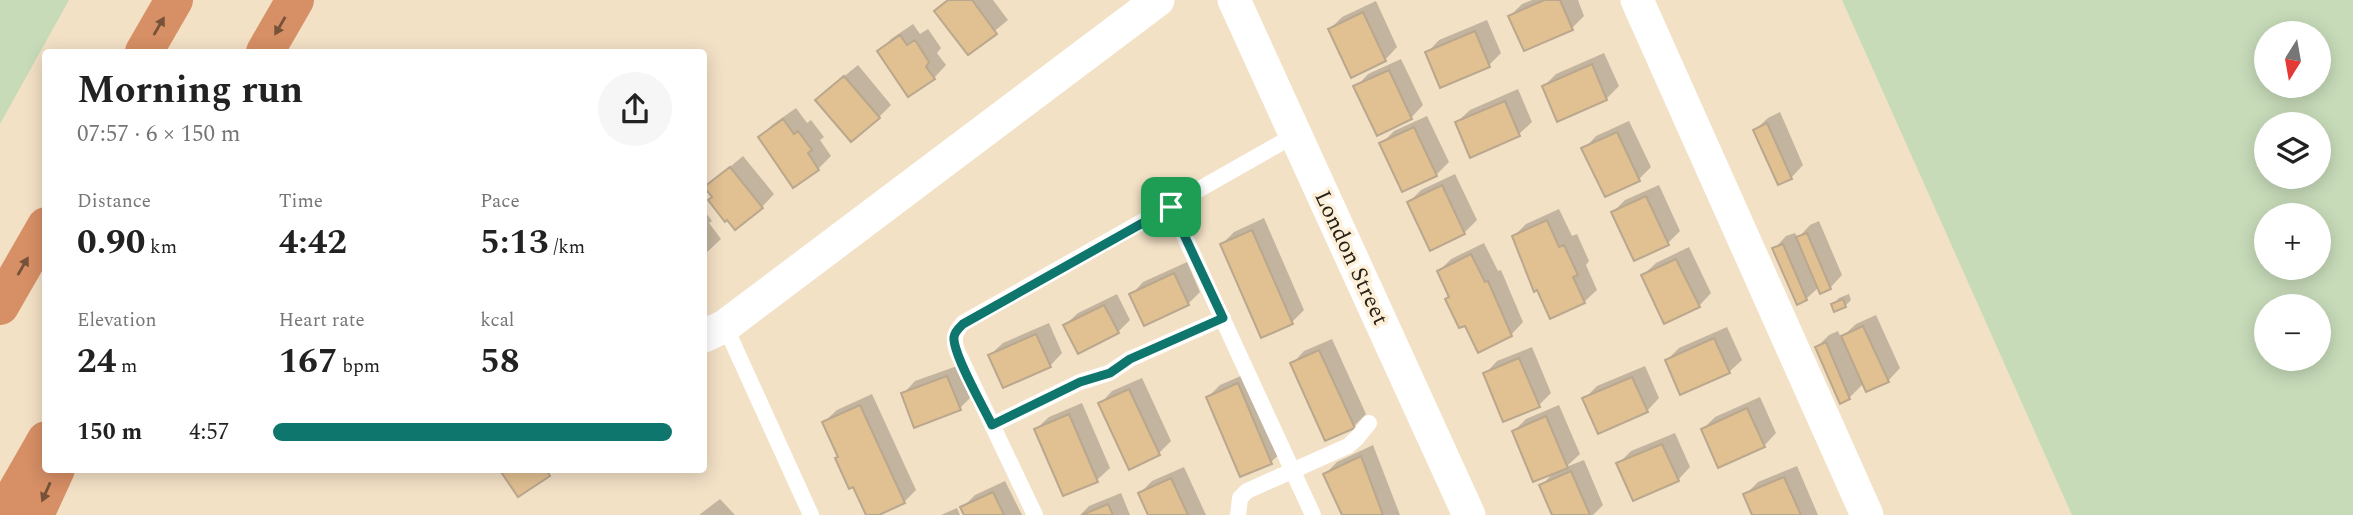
<!DOCTYPE html>
<meta charset="utf-8">
<style>
:root{--surface:#fff;--page:#f6f6f6;--text:#222;--muted:#767676;--accent:#0f766e}
body{margin:0;font-family:Spectral,serif;background:var(--page);color:var(--text);height:100vh;display:flex;flex-direction:column;font-size:26px;white-space:nowrap}
*{box-sizing:border-box;margin:0}
p{font-size:23px;color:var(--muted)}
.icon{flex:none;width:38px;height:38px;fill:none;stroke:currentColor;stroke-width:2;stroke-linecap:round;stroke-linejoin:round}
.map{position:relative;flex:1;overflow:hidden}
.drawer{position:absolute;left:42px;top:49px;width:665px;height:424px;display:flex;flex-direction:column;background:var(--surface);border-radius:7px;box-shadow:0 4px 18px #0003}
.drawer>*{flex:none}
.needle{width:46px;rotate:191deg}
.buttons{position:absolute;left:2254px;top:21px;display:grid;gap:14px}
.buttons a{display:grid;place-items:center;width:77px;height:77px;border-radius:50%;background:var(--surface);box-shadow:0 4px 18px #0003;font-size:35px}
.pin{position:absolute;display:grid;place-items:center;width:60px;height:60px;color:#fff;margin:-30px;border-radius:14px;box-shadow:0 4px 10px #0006}
.round{display:grid;place-items:center;flex:none;width:74px;height:74px;border-radius:37px;background:var(--page)}
.head{display:flex;align-items:center;justify-content:space-between;height:119px;padding:0 35px}
h1{font-size:38px;font-weight:700;line-height:52px}
.metrics{display:grid;grid-template-columns:repeat(3,1fr);gap:10px;height:119px;padding:7px 35px}
.metrics div{display:grid;align-content:center}
.metrics b{font-size:35px;font-weight:700}
.metrics small{font-size:19px;font-weight:400}
.metrics p{font-size:19px}
ul{padding:0 35px;list-style:none;font-size:23px}
li{display:grid;grid-template-columns:112px 84px 1fr;align-items:center;height:52px}
li i{height:18px;border-radius:9px;background:var(--accent)}
.map>svg:first-child{display:block}
</style>
<div class="map">
<svg width="2353" height="515" viewBox="0 0 2353 515">
<rect width="100%" height="100%" fill="#f3e1c6"/>
<path fill="#c7dbb9" fill-rule="evenodd" d="M0 0H69L0 124Z
M1842 0H2353V515H2072ZM2266 33H2319V86H2266ZM2266 124H2319V177H2266ZM2266 215H2319V268H2266ZM2266 306H2319V359H2266Z"/>
<path fill="#0003" d="M947 0H993L1008 20 968 53 936 11Z
M1532 0H1578L1584 16 1572 28 1510 16 1522 4Z
M1376 1 1397 47 1385 60 1330 29 1342 17Z
M1487 20 1501 53 1489 65 1427 53 1439 40Z
M913 24 920 34 928 29 941 48 937 53 946 65 934 78 879 52 891 39Z
M1604 53 1619 86 1606 99 1544 86 1556 74Z
M1401 59 1423 105 1411 118 1356 87 1368 74Z
M858 65 891 105 879 117 830 88Z
M1518 89 1532 122 1519 134 1471 155 1457 122 1470 110Z
M796 108 807 123 811 120 824 137 820 140 831 156 818 169 794 185 760 137 772 125Z
M1780 112 1803 165 1791 178 1755 130 1768 118Z
M1427 116 1449 162 1436 175 1381 144 1394 131Z
M1629 121 1651 167 1639 179 1584 149 1596 136Z
M743 156 774 194 762 207 714 197 706 187Z
M1455 174 1477 220 1464 233 1431 248 1409 202 1421 190Z
M1659 185 1680 231 1668 243 1613 212 1625 200Z
M1559 209 1572 236 1577 234 1589 261 1586 265 1597 290 1584 302 1538 288 1514 236 1526 224Z
M704 210 712 221 709 223 721 239 704 255Z
M1264 218 1304 310 1292 322 1222 244 1234 232Z
M1819 221 1842 275 1830 288 1819 287 1806 299 1774 249 1786 236 1795 233 1798 238 1810 225Z
M1484 243 1498 271 1501 270 1523 322 1511 335 1450 296 1439 271 1451 259Z
M1689 247 1711 293 1699 306 1643 275 1656 263Z
M1187 262 1200 292 1188 304 1131 295 1143 282Z
M1117 294 1130 320 1118 332 1065 325 1078 313Z
M1849 294 1851 300 1845 306 1833 304 1839 298Z
M1876 315 1900 368 1888 381 1864 383 1849 398 1841 401 1817 347 1829 335 1838 331 1841 338 1856 324Z
M1049 323 1062 353 1050 366 990 355 1003 343Z
M1727 327 1742 360 1729 372 1667 360 1679 348Z
M1332 339 1366 414 1354 426 1292 364 1304 351Z
M1532 347 1551 393 1539 405 1485 374 1497 361Z
M960 365 972 396 960 408 903 394 915 381Z
M1645 366 1659 398 1647 411 1584 399 1597 386Z
M1250 372 1284 450 1271 462 1208 397 1220 385Z
M1142 378 1171 441 1159 453 1100 404 1112 391Z
M872 394 916 490 904 502 875 515H868L824 422 837 410Z
M1760 397 1776 433 1764 446 1703 429 1715 417Z
M1082 403 1110 468 1097 480 1036 429 1049 417Z
M1559 405 1580 454 1566 467 1584 460 1603 505 1593 515H1554L1541 486 1555 471 1514 431 1526 419Z
M1675 433 1690 467 1678 480 1618 464 1631 451Z
M1373 445 1400 515H1344L1325 474 1337 462Z
M1797 466 1818 515H1754L1745 495 1758 482Z
M1184 467 1206 515H1150L1140 493 1152 481Z
M1005 481 1022 515H966L962 508 975 495Z
M1121 493 1130 515H1080L1089 506Z
M720 499 735 515H699Z
M957 508 960 515H941Z"/>
<path fill="#e1c092" stroke="#b9a78e" stroke-width="2" d="M948 0H972L997 34 968 55 934 11Z
M1544 0H1560L1573 30 1524 51 1508 16Z
M1363 12 1386 61 1351 78 1328 29Z
M1475 31 1490 67 1440 88 1425 52Z
M900 35 907 45 915 40 929 62 926 67 935 79 908 97 877 51Z
M1592 64 1607 100 1557 122 1542 86Z
M1389 70 1412 119 1377 136 1353 86Z
M844 76 880 118 851 142 815 100Z
M1505 101 1520 136 1470 158 1455 122Z
M783 119 794 134 798 131 812 150 808 153 819 170 793 188 758 137Z
M1767 123 1792 179 1778 185 1753 130Z
M1414 127 1437 176 1402 192 1379 143Z
M1617 132 1640 181 1605 197 1581 148Z
M730 167 763 208 735 230 727 220 725 222 708 200 712 197 704 187Z
M1442 185 1465 234 1430 251 1407 202Z
M1646 196 1669 245 1634 261 1611 212Z
M1547 220 1559 247 1564 245 1578 275 1573 277 1585 303 1550 319 1537 290 1534 292 1512 236Z
M1252 230 1293 324 1261 338 1220 244Z
M1807 233 1831 289 1820 294 1796 237Z
M1783 244 1807 300 1797 305 1772 248Z
M1471 254 1485 282 1488 281 1512 336 1478 353 1465 326 1459 328 1445 299 1449 297 1437 271Z
M1676 259 1700 307 1664 324 1641 275Z
M1174 273 1189 305 1144 326 1129 294Z
M1843 299 1846 307 1834 312 1831 304Z
M1104 305 1119 333 1078 354 1063 325Z
M1863 326 1889 382 1866 392 1841 336Z
M1036 334 1051 367 1003 388 988 355Z
M1714 338 1730 373 1680 395 1665 360Z
M1826 342 1850 399 1840 404 1815 347Z
M1319 350 1355 428 1325 441 1290 363Z
M1519 358 1540 407 1503 422 1483 373Z
M947 376 961 410 914 428 901 393Z
M1632 377 1648 412 1598 434 1582 398Z
M1238 383 1272 464 1240 477 1206 397Z
M1129 389 1160 455 1129 470 1098 403Z
M860 405 905 503 879 515H866L853 487 849 489 835 458 838 457 822 422Z
M1747 408 1765 447 1718 468 1701 429Z
M1069 414 1098 482 1063 496 1034 429Z
M1546 416 1568 468 1533 482 1512 431Z
M1662 444 1679 481 1633 501 1616 463Z
M1361 456 1383 515H1342L1323 474Z
M499 469H546L550 476 518 497Z
M1571 471 1590 515H1552L1539 485Z
M1784 477 1801 515H1752L1743 494Z
M1171 478 1188 515H1148L1138 493Z
M993 492 1004 515H964L960 507Z
M1108 504 1113 515H1082Z"/>
<g fill="none" stroke-linecap="round" stroke-linejoin="round">
<path stroke="#fff" stroke-width="16" d="M1171 207 1313 515
M725 326 811 515
M992 425 1080 382 1109 373 1130 359 1223 318
M1035 515 957 351C953 339 954 333 963 323L1295 135
M1238 515 1240 498 1247 491 1348 446 1357 438 1369 423"/>
<path stroke="#fff" stroke-width="33" d="M1234 0 1469 515
M1637 0 1867 515
M704 336 725 326 1158 0"/>
<path stroke="#d78f65" stroke-width="38" d="M144 52 174 0
M265 52 295 0
M0 306 46 226
M3 515 46 440
M35 515 56 469"/>
</g>
<defs><path id="oneway-solid" d="M-6-.8H1V-3.2L6.5 0L1 3.2V.8H-6Z" transform="scale(1.75)"/></defs>
<g fill="#76523a">
<use href="#oneway-solid" transform="translate(159 26) rotate(-60)"/>
<use href="#oneway-solid" transform="translate(280 26) rotate(120)"/>
<use href="#oneway-solid" transform="translate(23 266) rotate(-60)"/>
<use href="#oneway-solid" transform="translate(46 492) rotate(114)"/>
</g>
<g fill="none" stroke-linecap="round" stroke-linejoin="round">
<defs>
<path id="route" d="M1171 207 1223 318 1130 359 1110 373 1080 382 992 425C984 408 952 353 954 337 955 331 959 328 963 324Z"/>
</defs>
<use href="#route" stroke="#fff" stroke-width="14"/>
<use href="#route" stroke="#0f766e" stroke-width="9"/>
</g>
<g text-anchor="middle" dominant-baseline="central" stroke-width="7" stroke-linejoin="round" paint-order="stroke">
<g font-size="23" fill="#272117" stroke="#feefd9">
<text transform="translate(1351 258) rotate(65)">London Street</text>
</g>
</g>
</svg>
<div class="buttons">
<a><svg class="needle" viewBox="-14 -14 28 28"><path d="M0-13l5 13h-10z" fill="#e53935"/><path d="M0 13l5-13h-10z" fill="#767676"/></svg></a>
<a><svg class="icon" aria-label="layers" viewBox="0 0 24 24"><path d="M12 4l9 5-9 5-9-5zM3 14l9 5 9-5"/></svg></a>
<a>+</a>
<a>−</a>
</div>
<div class="pin" style="left:1171px;top:207px;background:#1e9e55"><svg class="icon" aria-label="arrive" viewBox="0 0 24 24"><path d="M6 21V4h12l-3 4 3 4H6"/></svg></div>
<section class="drawer">
<div class="head"><div><h1>Morning run</h1><p>07:57 · 6 × 150 m</p></div><a class="round"><svg class="icon" aria-label="share" viewBox="0 0 24 24"><path d="M12 15V3M7 8l5-5 5 5M5 13v7h14v-7"/></svg></a></div>
<div class="metrics">
<div><p>Distance</p><b>0.90<small> km</small></b></div>
<div><p>Time</p><b>4:42</b></div>
<div><p>Pace</p><b>5:13<small> /km</small></b></div>
</div>
<div class="metrics">
<div><p>Elevation</p><b>24<small> m</small></b></div>
<div><p>Heart rate</p><b>167<small> bpm</small></b></div>
<div><p>kcal</p><b>58</b></div>
</div>
<ul>
<li><b>150 m</b>4:57<i style="width:100%"></i></li>
</ul>
</section>
</div>
